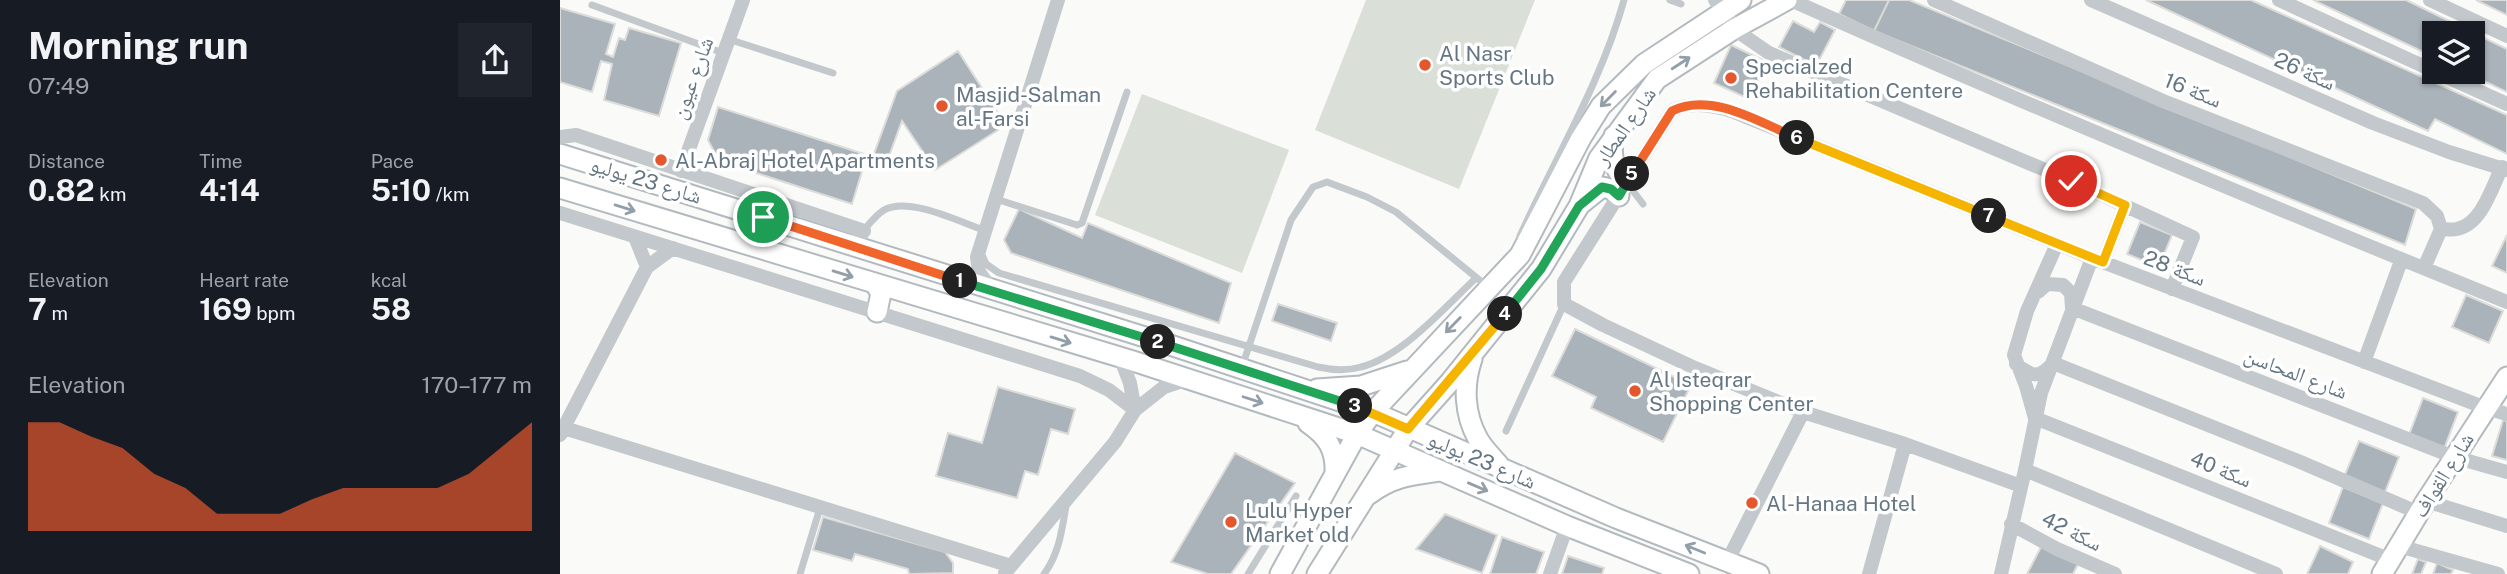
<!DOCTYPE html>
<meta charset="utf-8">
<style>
:root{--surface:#171b24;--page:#20242c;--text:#f1f3f6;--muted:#9ea1a6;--accent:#e4572e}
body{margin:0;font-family:"Public Sans","Noto Naskh Arabic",sans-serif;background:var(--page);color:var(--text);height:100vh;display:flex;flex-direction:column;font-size:26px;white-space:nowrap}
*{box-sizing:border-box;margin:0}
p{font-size:23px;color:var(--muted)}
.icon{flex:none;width:38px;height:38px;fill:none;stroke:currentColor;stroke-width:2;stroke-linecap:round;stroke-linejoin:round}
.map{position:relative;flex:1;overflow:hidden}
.side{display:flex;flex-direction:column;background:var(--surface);width:560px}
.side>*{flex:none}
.buttons{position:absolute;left:1862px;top:21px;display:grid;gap:14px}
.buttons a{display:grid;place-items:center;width:63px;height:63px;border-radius:0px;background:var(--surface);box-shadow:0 2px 5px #0004;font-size:35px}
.pin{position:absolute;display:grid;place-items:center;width:60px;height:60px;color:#fff;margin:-30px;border:4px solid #fff;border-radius:50%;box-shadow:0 2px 7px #0007}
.km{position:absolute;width:35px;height:35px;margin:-18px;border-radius:50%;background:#222;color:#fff;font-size:19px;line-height:35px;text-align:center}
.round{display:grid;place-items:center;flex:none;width:74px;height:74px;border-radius:0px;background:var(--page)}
.overview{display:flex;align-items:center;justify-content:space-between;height:119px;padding:0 28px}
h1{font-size:38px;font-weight:700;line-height:52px}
.stats{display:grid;grid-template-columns:repeat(3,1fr);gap:10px;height:119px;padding:7px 28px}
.stats div{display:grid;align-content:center}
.stats b{font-size:30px;font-weight:700}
.stats small{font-size:19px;font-weight:400}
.stats p{font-size:19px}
.chart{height:196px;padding:14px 28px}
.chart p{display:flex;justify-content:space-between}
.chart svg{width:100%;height:126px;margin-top:7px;fill:var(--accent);opacity:.7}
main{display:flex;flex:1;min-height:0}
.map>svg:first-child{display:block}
</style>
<main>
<section class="side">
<div class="overview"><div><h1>Morning run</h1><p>07:49</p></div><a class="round"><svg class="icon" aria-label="share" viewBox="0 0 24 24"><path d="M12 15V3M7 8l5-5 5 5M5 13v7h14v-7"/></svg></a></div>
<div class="stats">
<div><p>Distance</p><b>0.82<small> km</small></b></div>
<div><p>Time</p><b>4:14</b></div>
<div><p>Pace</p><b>5:10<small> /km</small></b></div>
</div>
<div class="stats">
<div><p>Elevation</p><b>7<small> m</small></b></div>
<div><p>Heart rate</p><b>169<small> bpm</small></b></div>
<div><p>kcal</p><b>58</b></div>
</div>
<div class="chart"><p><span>Elevation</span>170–177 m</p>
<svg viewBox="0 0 160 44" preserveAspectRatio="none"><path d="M0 44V6L10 6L20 11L30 15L40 24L50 29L60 38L70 38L80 38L90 33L100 29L110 29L120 29L130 29L140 24L150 15L160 6V44z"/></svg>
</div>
</section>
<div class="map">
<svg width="1947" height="574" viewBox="0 0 1947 574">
<rect width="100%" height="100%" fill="#fafaf8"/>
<path fill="#dadfd7" d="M806 0H975L899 189 755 130Z
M582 94 729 150 682 273 535 215Z"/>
<path fill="#aab3b9" stroke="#dcdcda" stroke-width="2" d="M1286 0H1329L1314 31 1279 14Z
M1329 0H1349L1856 209 1845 245 1314 31Z
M1586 0H1691L1947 115V154L1875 119 1868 131Z
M1753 0H1846L1947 49V92L1905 72H1913V33H1874V57Z
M1916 0H1947V15Z
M0 8 55 24 46 54 53 57 59 38 65 40 69 28 121 43 99 116 44 100 52 64 41 61 32 92 0 82Z
M1233 21 1254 32 1260 22 1275 30 1256 66 1219 47Z
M1171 45 1207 62 1189 99 1154 83Z
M398 51 446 125 375 170 342 121 325 167 311 162 337 91Z
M158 107 307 155 292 204 159 161 148 140Z
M459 209 522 238 528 223 671 283 659 323 451 253 444 240Z
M1580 222 1612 235 1599 267 1567 254Z
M1947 235V273L1932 266Z
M1906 295 1943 311 1929 343 1892 327Z
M718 304 777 323 771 341 712 321Z
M1015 329 1131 385 1103 442 1031 408 1036 397 992 376Z
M438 387 515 409 508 434 491 429 478 475 465 471 457 498 376 476 388 433 422 443Z
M1863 398 1898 412 1884 449 1849 435Z
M1943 420 1947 421V460L1932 456Z
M1799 441 1839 457 1825 492 1784 477Z
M675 453 735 483 671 574H648L611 562Z
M1783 487 1823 503 1809 539 1769 523Z
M885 514 937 535 922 573 856 549Z
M263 517 385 552 393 563V573L349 574 348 569 295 554 292 561 253 550Z
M942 537 984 552 976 574H930Z
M1482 545 1518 564 1513 574H1467Z
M1760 546 1793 562 1788 574H1747Z
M1008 556 1044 568 1042 574H1002Z
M1858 559 1866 562 1861 574H1852Z
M1877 563 1893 570 1891 574H1873Z"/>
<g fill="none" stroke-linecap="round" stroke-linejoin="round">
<defs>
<path id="secondary" d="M1054 136C1050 155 1053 169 1067 182
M0 154 604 343 813 412 1056 518 1199 574
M0 188 573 361 797 434 1007 526 1129 574
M1022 203 1042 187 1051 189 1059 196
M315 284 321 293 317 312
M912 359C903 385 904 414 918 439 923 448 932 457 939 465
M757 389 801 386 847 371
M748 423C767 436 776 449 775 473
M808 495C832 477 850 475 880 471
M720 574 797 434 813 412 960 255 1021 138 1041 106 1084 64 1181 0
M757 574 848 429 890 382 981 269 1019 206 1039 158 1097 79 1174 29 1227 0
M1822 574 1866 501 1947 377"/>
</defs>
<use href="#secondary" stroke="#b3babf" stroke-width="23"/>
<path stroke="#c3c8cc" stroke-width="7" d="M1110 0 1121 4
M32 5 163 53
M168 39 273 73
M1067 183 1083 204
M436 199 517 225 522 223 567 92
M304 230C309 224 316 215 324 210 348 196 400 222 426 231
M960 236C995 158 1041 83 1064 0
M422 255 426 264 439 273 758 367C772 370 787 371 801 367 843 356 885 307 916 278
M682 367 731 220 753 187 767 182 807 197 836 212 928 287
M946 431 1004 304
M240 574 260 508
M484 574C499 554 502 530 506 506
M688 574 736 496"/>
<path stroke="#c3c8cc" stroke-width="14" d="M1155 0 1164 11 1174 29 1209 53 1511 181 1633 237 1612 289
M1231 0C1468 106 1707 205 1947 302
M1374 0 1603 101 1863 203 1877 216 1881 229 1864 268
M1531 0 1813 123 1889 152 1947 170
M1719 0 1874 71
M1870 0 1947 36
M1876 72 1947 104
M0 137 16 135 304 231 292 245
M121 171 183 0
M0 213 520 376 549 390 575 410
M1881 229C1886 229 1892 230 1897 229 1922 224 1932 187 1942 167
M75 237 87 267
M1497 244 1467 311 1454 355 1466 386 1475 418 1831 560
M1543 262 1565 205
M432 290 419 272 417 257 498 0
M1478 292 1487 284 1503 285 1511 293 1512 308 1894 457 1947 472
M560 357 570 383 575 410
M1804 362 1841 261
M1456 364C1472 377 1479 379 1493 363L1738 461 1859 513
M4 428 451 566
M0 435 87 267 113 248
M1465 470 1716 574
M1461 486 1345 444 1243 412 1135 368 1043 325 1004 304V282L1112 111C1131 101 1154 105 1174 112L1532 258 1926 408 1947 414
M1866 501 1947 526
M1451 524 1497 549 1555 574
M1839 546 1938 574
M1167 562 1243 412
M445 573 555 442 575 410 604 387 628 379
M990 574 1007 526
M1309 574 1345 444
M1441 574 1465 470 1481 393 1532 258"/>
<use href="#secondary" stroke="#fff" stroke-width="19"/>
</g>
<defs><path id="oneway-shaft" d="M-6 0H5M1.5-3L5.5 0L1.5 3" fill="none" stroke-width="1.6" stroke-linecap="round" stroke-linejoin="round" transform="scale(1.75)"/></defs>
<g stroke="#939fa8">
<use href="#oneway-shaft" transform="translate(1121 63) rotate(-33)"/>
<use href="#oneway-shaft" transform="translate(1048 99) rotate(135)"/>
<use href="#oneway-shaft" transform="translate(65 208) rotate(17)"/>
<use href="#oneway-shaft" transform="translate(283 274) rotate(17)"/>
<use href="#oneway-shaft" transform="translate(893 325) rotate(134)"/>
<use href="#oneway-shaft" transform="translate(501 340) rotate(17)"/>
<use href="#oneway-shaft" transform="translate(693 400) rotate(18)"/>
<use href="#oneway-shaft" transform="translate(918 487) rotate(23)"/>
<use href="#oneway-shaft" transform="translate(1135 549) rotate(-158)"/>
</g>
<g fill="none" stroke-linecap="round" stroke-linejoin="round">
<defs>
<path id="split-1" d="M203 217 400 281"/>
<path id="split-2" d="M400 281 598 342"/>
<path id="split-3" d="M598 342 795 406"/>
<path id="split-4" d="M795 406 848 429 945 314"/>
<path id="split-5" d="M945 314 981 269 1019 206 1042 187 1051 189 1059 196 1072 174"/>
<path id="split-6" d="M1072 174 1112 111C1151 91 1201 123 1237 138"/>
<path id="split-7" d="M1237 138 1429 216"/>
<path id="split-8" d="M1429 216 1543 262 1565 205 1511 181"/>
</defs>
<use href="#split-1" stroke="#fff" stroke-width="14"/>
<use href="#split-2" stroke="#fff" stroke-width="14"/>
<use href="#split-3" stroke="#fff" stroke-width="14"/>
<use href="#split-4" stroke="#fff" stroke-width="14"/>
<use href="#split-5" stroke="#fff" stroke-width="14"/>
<use href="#split-6" stroke="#fff" stroke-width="14"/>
<use href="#split-7" stroke="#fff" stroke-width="14"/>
<use href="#split-8" stroke="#fff" stroke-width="14"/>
<use href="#split-1" stroke="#f0652b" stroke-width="9"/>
<use href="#split-2" stroke="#22a559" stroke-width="9"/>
<use href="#split-3" stroke="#22a559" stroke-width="9"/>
<use href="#split-4" stroke="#f5b400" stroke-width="9"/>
<use href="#split-5" stroke="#22a559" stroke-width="9"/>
<use href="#split-6" stroke="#f0652b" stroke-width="9"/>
<use href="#split-7" stroke="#f5b400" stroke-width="9"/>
<use href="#split-8" stroke="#f5b400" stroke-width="9"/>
</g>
<g fill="#e4572e" stroke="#fff" stroke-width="2.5">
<circle cx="865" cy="65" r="7"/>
<circle cx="1171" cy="78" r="7"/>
<circle cx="382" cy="106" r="7"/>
<circle cx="101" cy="160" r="7"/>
<circle cx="1075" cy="391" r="7"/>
<circle cx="1192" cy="503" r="7"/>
<circle cx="671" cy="522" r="7"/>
</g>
<g text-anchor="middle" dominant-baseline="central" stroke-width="7" stroke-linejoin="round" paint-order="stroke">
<g font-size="21" fill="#657683" stroke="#fff" text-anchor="start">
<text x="879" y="53">Al Nasr<tspan x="879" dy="24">Sports Club</tspan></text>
<text x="1185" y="66">Specialzed<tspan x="1185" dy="24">Rehabilitation Centere</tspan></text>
<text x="396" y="94">Masjid-Salman<tspan x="396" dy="24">al-Farsi</tspan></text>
<text x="115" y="160">Al-Abraj Hotel Apartments</text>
<text x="1089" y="379">Al Isteqrar<tspan x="1089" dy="24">Shopping Center</tspan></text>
<text x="1206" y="503">Al-Hanaa Hotel</text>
<text x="685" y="510">Lulu Hyper<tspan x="685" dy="24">Market old</tspan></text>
</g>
<g font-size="21" fill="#657683" stroke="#fff">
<text transform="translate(1745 71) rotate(24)">سكة 26</text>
<text transform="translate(132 78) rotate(-70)">شارع عيون</text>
<text transform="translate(1633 90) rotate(22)">سكة 16</text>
<text transform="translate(1065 126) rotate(-55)">شارع المطار</text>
<text transform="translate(86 180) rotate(17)">شارع 23 يوليو</text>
<text transform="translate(1615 268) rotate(21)">سكة 28</text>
<text transform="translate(1736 373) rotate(21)">شارع المحاسن</text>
<text transform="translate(922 460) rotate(23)">شارع 23 يوليو</text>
<text transform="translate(1661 469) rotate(22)">سكة 40</text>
<text transform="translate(1883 475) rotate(-58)">شارع القواف</text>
<text transform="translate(1512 531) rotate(26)">سكة 42</text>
</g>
</g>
</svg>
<div class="buttons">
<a><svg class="icon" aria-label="layers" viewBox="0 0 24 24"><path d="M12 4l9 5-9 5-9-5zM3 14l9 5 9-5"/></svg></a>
</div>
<div class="pin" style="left:203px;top:217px;background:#1e9e55"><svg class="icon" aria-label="arrive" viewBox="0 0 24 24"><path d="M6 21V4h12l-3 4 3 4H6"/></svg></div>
<div class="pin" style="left:1511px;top:181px;background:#d93025"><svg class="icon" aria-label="check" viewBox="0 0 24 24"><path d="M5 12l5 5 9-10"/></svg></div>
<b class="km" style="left:400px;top:281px">1</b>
<b class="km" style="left:598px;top:342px">2</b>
<b class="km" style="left:795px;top:406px">3</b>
<b class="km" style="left:945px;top:314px">4</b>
<b class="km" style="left:1072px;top:174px">5</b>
<b class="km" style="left:1237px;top:138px">6</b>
<b class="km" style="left:1429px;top:216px">7</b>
</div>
</main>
